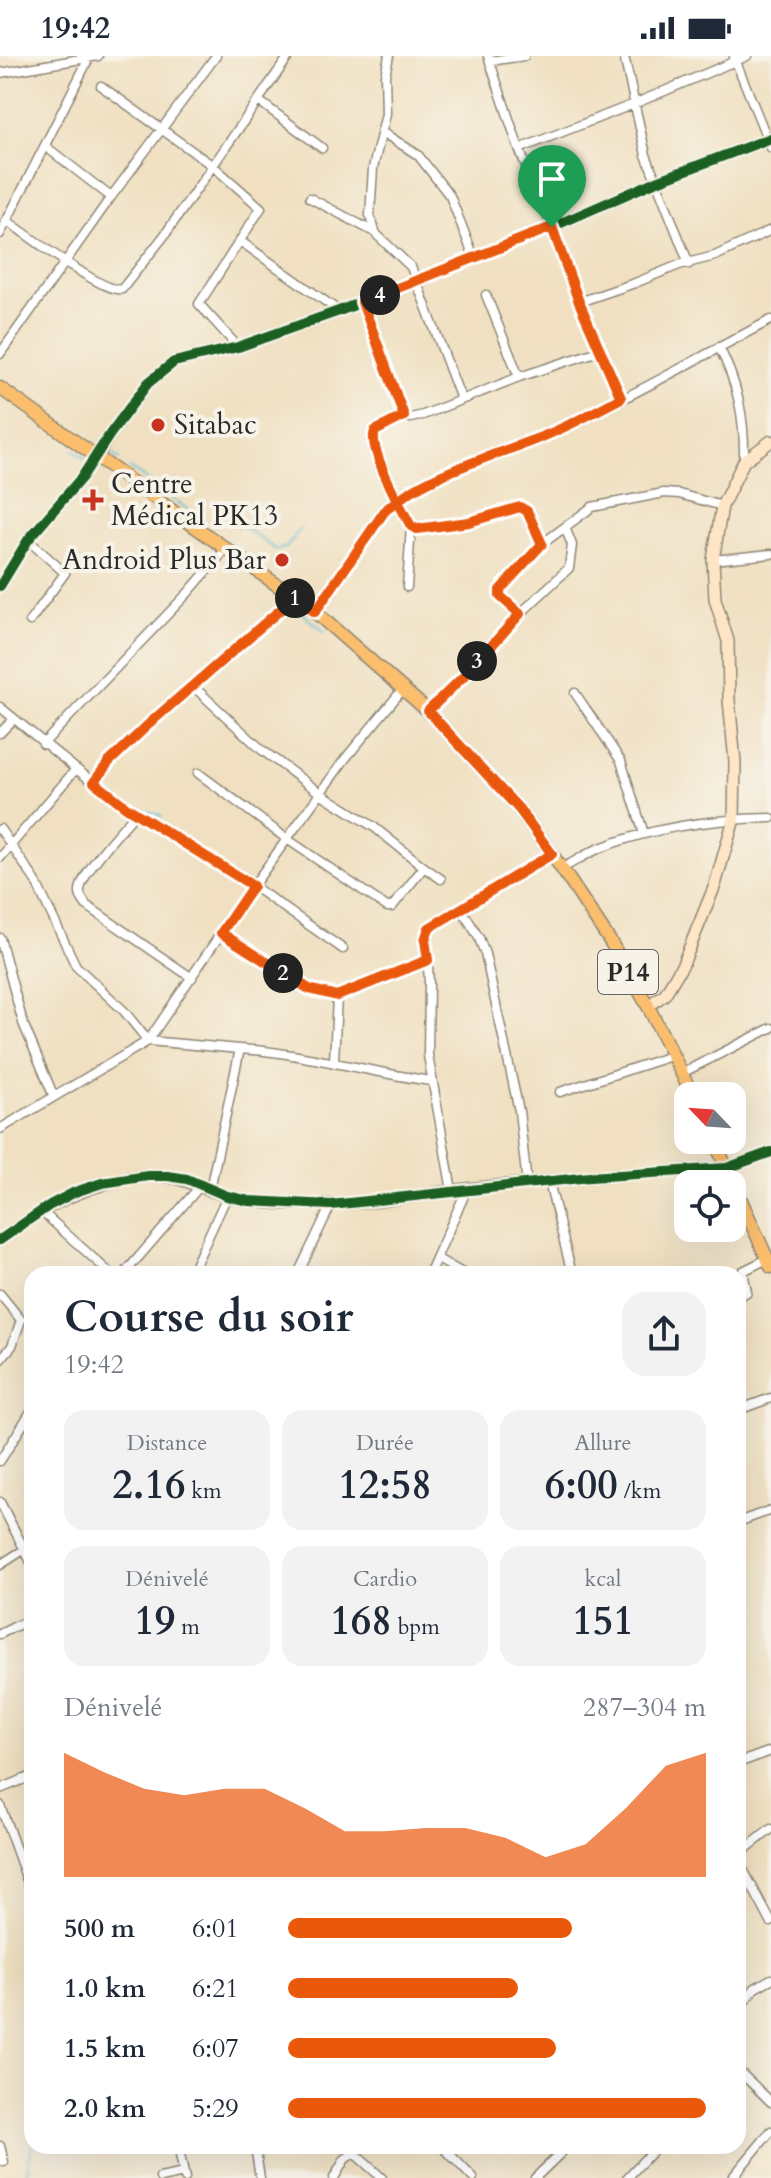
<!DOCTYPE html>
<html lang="fr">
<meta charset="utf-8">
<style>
:root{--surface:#fff;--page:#f2f2f3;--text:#1f2937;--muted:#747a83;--accent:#ea580c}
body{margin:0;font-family:Cardo,serif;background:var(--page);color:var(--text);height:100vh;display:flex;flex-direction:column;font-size:30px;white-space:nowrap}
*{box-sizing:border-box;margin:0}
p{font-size:26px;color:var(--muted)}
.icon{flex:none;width:44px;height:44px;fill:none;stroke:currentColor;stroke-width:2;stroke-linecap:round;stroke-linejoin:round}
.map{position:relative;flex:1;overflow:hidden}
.sheet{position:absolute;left:24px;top:1210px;width:722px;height:888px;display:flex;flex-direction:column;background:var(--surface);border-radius:24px;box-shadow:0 8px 32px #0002}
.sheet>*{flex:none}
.needle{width:52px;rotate:295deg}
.buttons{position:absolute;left:674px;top:1026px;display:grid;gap:16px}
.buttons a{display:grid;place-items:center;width:72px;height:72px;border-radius:16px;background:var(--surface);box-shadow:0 8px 32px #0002;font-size:40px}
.pin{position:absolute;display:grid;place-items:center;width:68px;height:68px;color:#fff;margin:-82px -34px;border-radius:50% 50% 50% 0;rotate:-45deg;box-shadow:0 0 8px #0007}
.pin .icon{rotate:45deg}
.km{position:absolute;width:40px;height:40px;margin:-20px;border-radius:50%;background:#222;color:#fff;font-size:22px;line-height:40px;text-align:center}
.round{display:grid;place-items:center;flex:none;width:84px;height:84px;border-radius:24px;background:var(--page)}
.summary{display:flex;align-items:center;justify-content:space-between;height:136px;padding:0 40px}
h1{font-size:44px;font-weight:700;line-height:60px}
.stats{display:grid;grid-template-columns:repeat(3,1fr);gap:12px;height:136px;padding:8px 40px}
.stats div{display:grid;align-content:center;border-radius:20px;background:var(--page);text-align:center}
.stats b{font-size:40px;font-weight:700}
.stats small{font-size:22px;font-weight:400}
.stats p{font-size:22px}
.chart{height:224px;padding:16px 40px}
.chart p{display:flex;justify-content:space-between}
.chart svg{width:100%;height:144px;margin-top:8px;fill:var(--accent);opacity:.7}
ul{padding:0 40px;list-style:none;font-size:26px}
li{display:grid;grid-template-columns:128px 96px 1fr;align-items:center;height:60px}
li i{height:20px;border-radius:10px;background:var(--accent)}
.status{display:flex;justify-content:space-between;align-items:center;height:56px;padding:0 40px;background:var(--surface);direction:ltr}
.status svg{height:22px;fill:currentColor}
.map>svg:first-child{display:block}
</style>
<div class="status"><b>19:42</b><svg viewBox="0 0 49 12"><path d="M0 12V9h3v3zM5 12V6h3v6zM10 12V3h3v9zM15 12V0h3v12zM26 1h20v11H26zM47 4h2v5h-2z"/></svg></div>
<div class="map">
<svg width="771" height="2122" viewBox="0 0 771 2122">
<rect width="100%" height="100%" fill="#f7f3e8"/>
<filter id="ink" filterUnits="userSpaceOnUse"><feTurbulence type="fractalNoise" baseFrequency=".0125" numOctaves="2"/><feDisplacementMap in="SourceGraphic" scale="16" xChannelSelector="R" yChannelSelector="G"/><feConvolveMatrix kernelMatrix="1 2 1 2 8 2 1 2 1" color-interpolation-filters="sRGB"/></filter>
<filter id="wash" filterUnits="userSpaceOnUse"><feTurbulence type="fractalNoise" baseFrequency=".006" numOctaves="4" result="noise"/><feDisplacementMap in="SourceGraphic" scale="32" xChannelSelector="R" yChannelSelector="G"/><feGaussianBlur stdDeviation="1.8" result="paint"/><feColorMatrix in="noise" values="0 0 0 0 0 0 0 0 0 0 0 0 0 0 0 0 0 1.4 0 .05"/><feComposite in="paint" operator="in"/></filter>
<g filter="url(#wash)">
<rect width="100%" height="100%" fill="#f0e0c1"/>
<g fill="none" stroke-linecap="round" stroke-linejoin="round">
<path stroke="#53bbd1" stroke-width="2" d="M117 381 157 326
M112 388 107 395 119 403
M73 394 88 405
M130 412 205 466
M237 471 240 468 276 494 286 492 300 473
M284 556 298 554 325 576
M137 752 162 760
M259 913 285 929
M711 1118 718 1119 723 1125
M32 1914C24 1923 26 1930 32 1940
M26 2122 32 2089"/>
</g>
</g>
<g filter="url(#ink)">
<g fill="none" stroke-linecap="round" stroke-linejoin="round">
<defs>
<path id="street" d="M389 0 385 19 386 58 373 112 370 160 376 178 411 211 461 343
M488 0 519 93 552 171 599 295 621 342
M624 0 646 99 689 208
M734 1 771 92
M490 5 524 0
M0 17 98 0
M101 30 213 110 261 152 199 248 238 291
M259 45 322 92
M382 76 418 99 450 140 474 201
M45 90 111 141
M519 93 634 48 747 0
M310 142 376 177
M6 164C25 177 105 239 122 233L164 180 289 0
M0 178 89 2
M240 185 339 255
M486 239 519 321
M362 246 404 360
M579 246 635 227 679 209 715 200 771 174
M719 291C738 328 745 363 744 405
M0 298 111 141 216 0
M28 484 65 517 30 565
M542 488 527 455 520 451 469 466 413 473 397 443 373 388 375 375 404 360 411 362 423 359 519 321 599 295
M713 504 771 498
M0 530 28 484 63 444 97 401
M407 531 411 470
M315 556 384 456C422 417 514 395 565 371 636 339 703 299 771 264
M520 558 500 540V534L542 488 592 451 664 437 679 438 722 450
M193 630 262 694 320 737 374 771 424 811
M575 637 621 705 644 778
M0 651 76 713 0 802
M428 655 467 617 520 558 569 512 572 489 565 471
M0 677 14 663
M43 688 187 538 226 493
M76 713 126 751 253 830 343 893
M198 717 287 783 387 851H392L424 811 441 823
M94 726 109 706 151 666 295 541
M136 757C123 772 78 819 80 837 80 842 84 845 86 849L192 922
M0 773 35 824 76 910 124 955 148 985 240 993
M562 812C575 806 587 797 600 792 654 771 714 763 771 762
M461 852 479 882 485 898 519 1055 527 1128
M221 877 309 933 337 940 334 1006
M0 882 23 967 54 1041
M337 940 428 904
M682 1017 771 972
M560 1036 674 999
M0 1073 148 985 253 830 345 703 403 633
M727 1112 771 1096
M549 1126 572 1218
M210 1133 240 993C305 997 367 1016 431 1025
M452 1135 428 999 429 927 426 878 429 872 552 798
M41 1155 111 1218
M436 1202 464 1218
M124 1218 201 1129
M191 1218 227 1140
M298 1218 331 1149
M429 1218 467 1133
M0 1238 21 1264 12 1290 0 1304
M738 1241 747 1236 743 1215 767 1203
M738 1354 771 1342
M0 1405 32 1354
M0 1446 32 1508
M738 1466 771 1454
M0 1509 25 1493 32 1483
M0 1578 32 1562
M738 1707 771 1695
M0 1733 32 1720
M0 1749 32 1838
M738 1799 771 1773
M738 1804 771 1866
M738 1954 755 1932 771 1923
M738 2014 771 2046
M0 2090 4 2106
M178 2090 185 2122
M255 2090 260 2122
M353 2090 354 2097 382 2122
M442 2090 473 2122
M160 2122 184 2117
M334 2122 345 2103 354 2097
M535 2122 568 2090
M627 2122 657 2090
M732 2122 771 2075"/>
<path id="secondary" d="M97 401 110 378 148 327 174 306 238 291 339 255 552 171 657 125 771 82
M648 950 665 938 683 908 715 829 734 763 735 706 729 644 728 585 715 543 713 504 722 450 744 405 771 385
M0 1184C45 1150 91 1124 148 1120 179 1117 201 1133 230 1141 261 1149 294 1148 327 1148 373 1149 420 1138 466 1133 553 1124 640 1117 727 1112"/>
<path id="primary" d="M0 332 315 556 428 655 519 753 552 798 610 885 648 950 693 1040
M714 1084 771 1211"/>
</defs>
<use href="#street" stroke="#8e8676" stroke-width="11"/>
<use href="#secondary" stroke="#8e8676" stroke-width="14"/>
<use href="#primary" stroke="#8e8676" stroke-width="15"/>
<use href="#street" stroke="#fff" stroke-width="8"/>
<use href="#secondary" stroke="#fde5c5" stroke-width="11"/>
<use href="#primary" stroke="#fabe6d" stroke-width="12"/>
<defs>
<path id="cycleway" d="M0 530 28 484 82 421 110 378 148 327 174 306 238 291 339 255 552 171 657 125 771 82
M0 1184 50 1149 75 1136 102 1127 148 1120H168L187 1123 227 1140 249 1145 331 1149 590 1121 727 1112 771 1096"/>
</defs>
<use href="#cycleway" stroke="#f7f3e8" stroke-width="15"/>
<use href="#cycleway" stroke="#1b5e20" stroke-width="10"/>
</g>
</g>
<g fill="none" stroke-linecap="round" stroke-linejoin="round" filter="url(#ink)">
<defs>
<path id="route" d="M552 171 579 246 621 342C596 355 571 369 544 380 497 399 419 420 384 456L315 556 295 541 151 666 109 706 94 726 126 751 253 830 221 877 309 933 337 940 428 904 425 884 429 872 552 798 519 753 428 655 467 617 520 558 500 540V534L542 488 527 455 520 451 469 466 417 473 411 470C401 451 367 393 375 375L404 360 362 246 552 171"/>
</defs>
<use href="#route" stroke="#fff" stroke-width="16"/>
<use href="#route" stroke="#ea580c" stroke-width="10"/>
</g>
<g fill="#c8321e" stroke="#f7f3e8" stroke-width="3">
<circle cx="158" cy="369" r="8"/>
<path d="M89 432h8v8h8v8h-8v8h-8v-8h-8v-8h8z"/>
<circle cx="282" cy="504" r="8"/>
</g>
<g text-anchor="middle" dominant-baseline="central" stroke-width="8" stroke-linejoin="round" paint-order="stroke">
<rect fill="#f7f3e8" stroke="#686764" stroke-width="2" x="598" y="894" width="60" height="44" rx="6"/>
<g font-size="26" font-weight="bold" fill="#2b2b2b">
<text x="628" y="916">P14</text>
</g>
<g font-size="28" fill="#2b2b2b" stroke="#f7f3e8" text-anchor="start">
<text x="174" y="369">Sitabac</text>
<text x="111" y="428">Centre<tspan x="111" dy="32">Médical PK13</tspan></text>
<text x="266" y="504" text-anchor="end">Android Plus Bar</text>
</g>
</g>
</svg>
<div class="buttons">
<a><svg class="needle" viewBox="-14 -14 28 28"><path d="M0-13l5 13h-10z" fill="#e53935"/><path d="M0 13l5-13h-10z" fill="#747a83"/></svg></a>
<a><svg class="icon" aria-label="locate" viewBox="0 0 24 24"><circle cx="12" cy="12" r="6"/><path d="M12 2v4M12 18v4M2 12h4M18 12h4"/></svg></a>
</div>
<div class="pin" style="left:552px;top:171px;background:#1e9e55"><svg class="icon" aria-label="arrive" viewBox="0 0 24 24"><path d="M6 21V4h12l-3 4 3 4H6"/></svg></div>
<b class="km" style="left:295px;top:542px">1</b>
<b class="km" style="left:283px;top:917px">2</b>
<b class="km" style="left:477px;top:605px">3</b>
<b class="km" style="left:380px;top:239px">4</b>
<section class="sheet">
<div class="summary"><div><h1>Course du soir</h1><p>19:42</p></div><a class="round"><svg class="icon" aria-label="share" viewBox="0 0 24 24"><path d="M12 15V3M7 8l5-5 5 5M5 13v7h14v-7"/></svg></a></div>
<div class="stats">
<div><p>Distance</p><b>2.16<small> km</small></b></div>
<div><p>Durée</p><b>12:58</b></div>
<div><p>Allure</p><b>6:00<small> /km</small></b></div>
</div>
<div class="stats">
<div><p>Dénivelé</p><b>19<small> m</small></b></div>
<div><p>Cardio</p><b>168<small> bpm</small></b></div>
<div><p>kcal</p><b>151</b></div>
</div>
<div class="chart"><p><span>Dénivelé</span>287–304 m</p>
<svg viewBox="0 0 160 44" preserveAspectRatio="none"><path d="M0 44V6L10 12L20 17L30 19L40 17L50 17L60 23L70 30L80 30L90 29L100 29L110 32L120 38L130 34L140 23L150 10L160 6V44z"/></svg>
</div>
<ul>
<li><b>500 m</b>6:01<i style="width:68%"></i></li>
<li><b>1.0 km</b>6:21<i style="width:55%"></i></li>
<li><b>1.5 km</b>6:07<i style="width:64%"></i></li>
<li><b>2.0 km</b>5:29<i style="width:100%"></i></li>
</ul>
</section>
</div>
